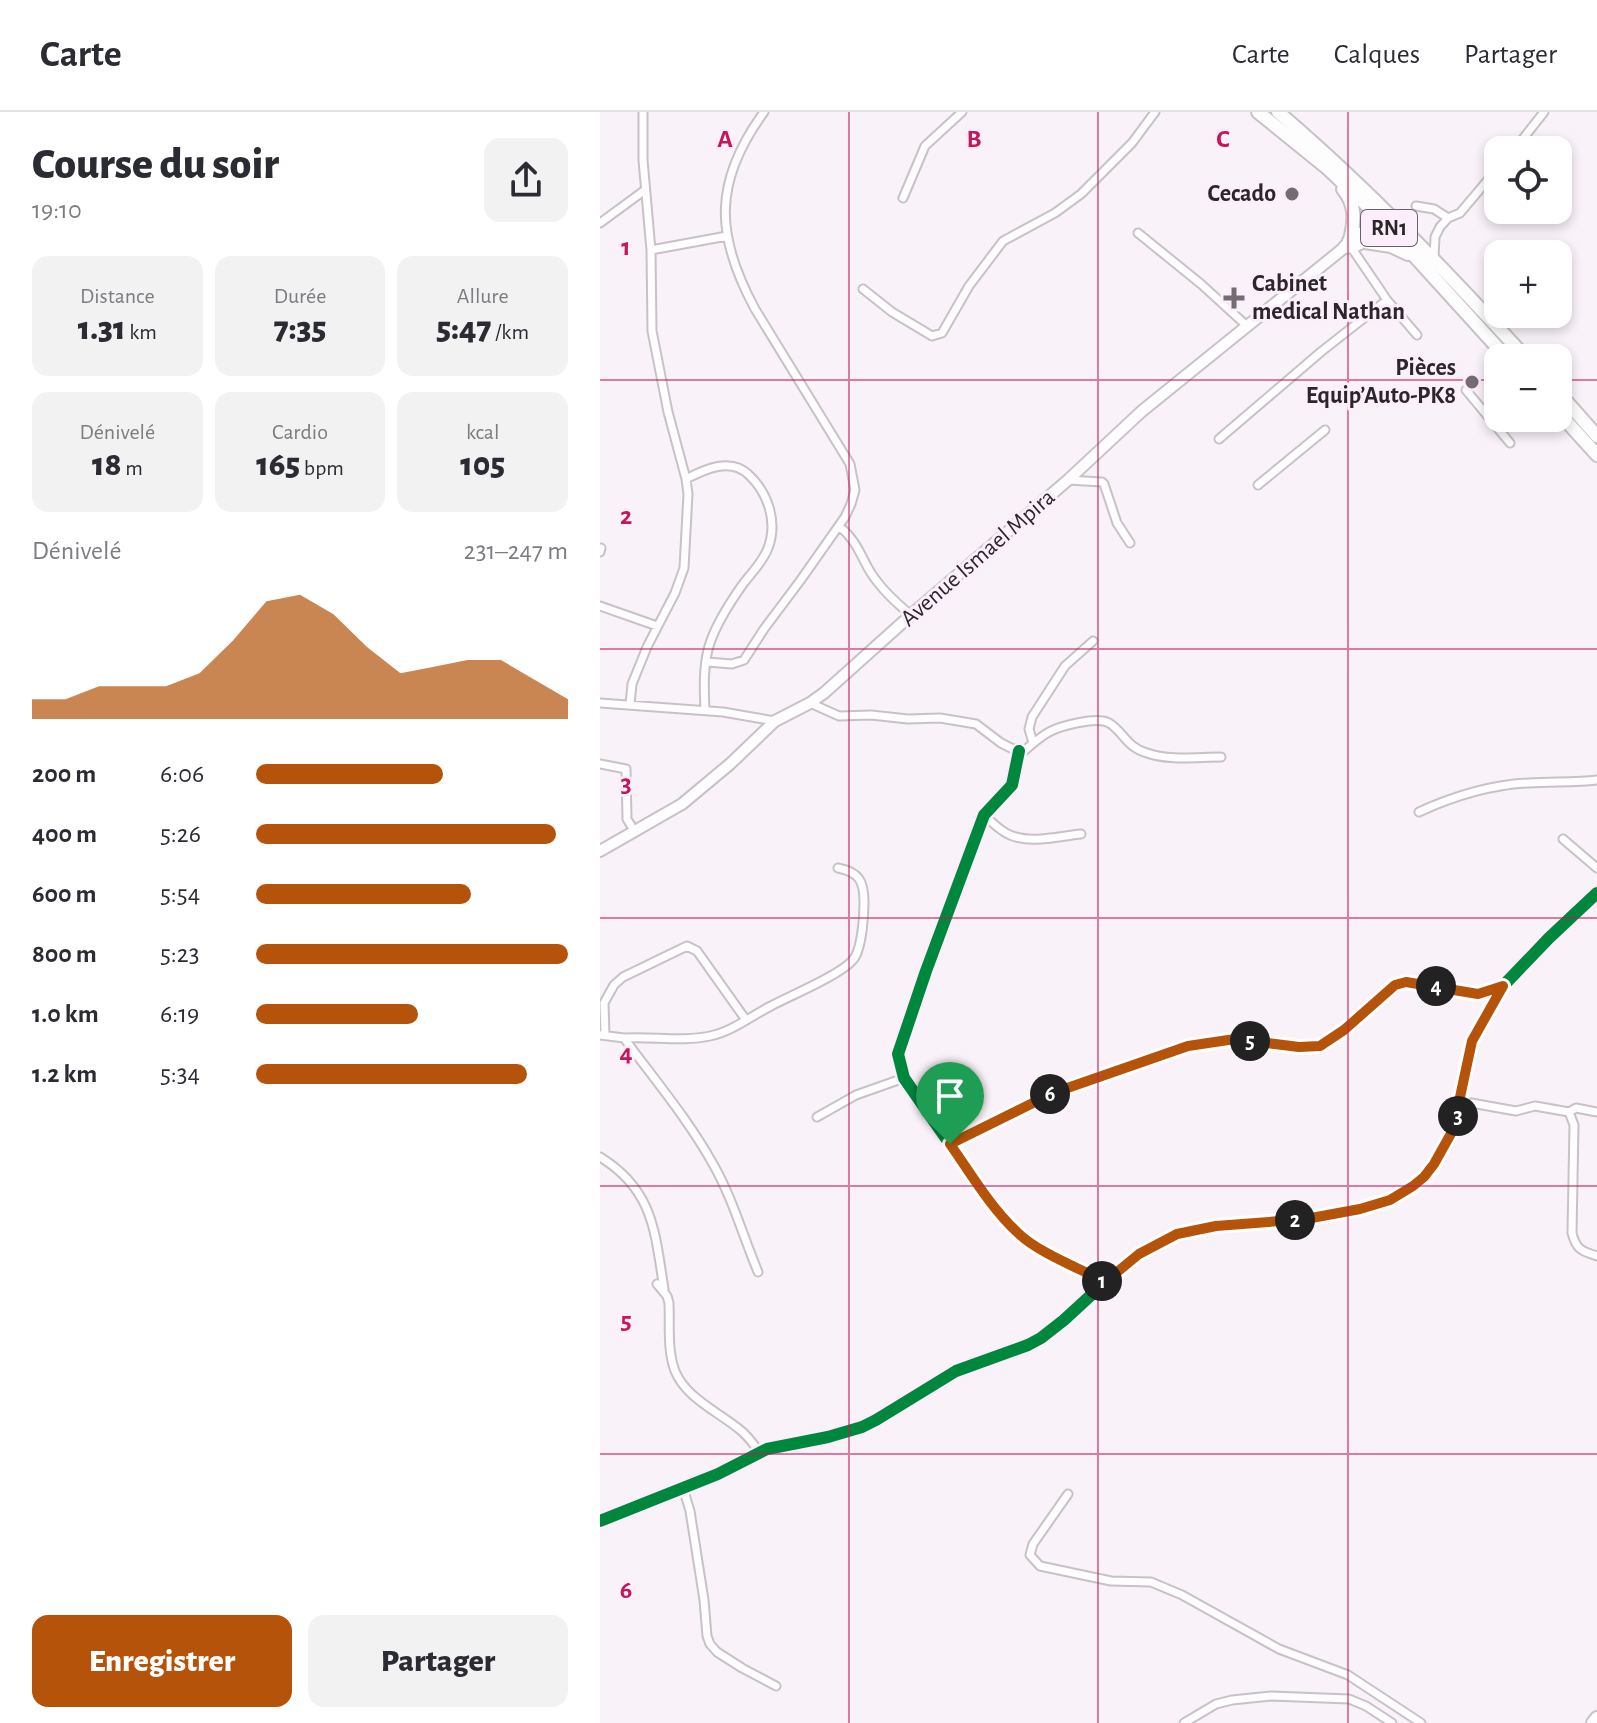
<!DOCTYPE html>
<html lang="fr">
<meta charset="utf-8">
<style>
:root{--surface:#fff;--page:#f2f2f3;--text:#2b2b33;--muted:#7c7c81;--line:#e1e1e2;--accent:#b45309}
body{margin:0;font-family:"Alegreya Sans",sans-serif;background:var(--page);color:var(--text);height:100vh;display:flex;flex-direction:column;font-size:30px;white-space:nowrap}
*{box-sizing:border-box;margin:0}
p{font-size:26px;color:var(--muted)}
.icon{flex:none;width:44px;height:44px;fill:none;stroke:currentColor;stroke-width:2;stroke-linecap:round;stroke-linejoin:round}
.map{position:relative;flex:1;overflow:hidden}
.sheet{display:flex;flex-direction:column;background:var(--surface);width:600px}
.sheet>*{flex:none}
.fabs{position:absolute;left:884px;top:24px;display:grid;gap:16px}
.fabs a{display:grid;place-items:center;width:88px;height:88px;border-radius:16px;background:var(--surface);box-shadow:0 4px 12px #0003;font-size:40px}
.pin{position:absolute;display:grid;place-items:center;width:68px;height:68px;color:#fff;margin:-82px -34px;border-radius:50% 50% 50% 0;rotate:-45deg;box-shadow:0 0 8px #0007}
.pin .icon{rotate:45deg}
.km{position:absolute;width:40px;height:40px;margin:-20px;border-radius:50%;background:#222;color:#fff;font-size:22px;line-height:40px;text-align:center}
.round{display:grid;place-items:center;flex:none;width:84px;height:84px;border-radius:16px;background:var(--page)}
.head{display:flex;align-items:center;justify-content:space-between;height:136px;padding:0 32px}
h1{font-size:44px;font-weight:800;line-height:60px}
.figures{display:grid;grid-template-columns:repeat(3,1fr);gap:12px;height:136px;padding:8px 32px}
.figures div{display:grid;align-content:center;border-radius:16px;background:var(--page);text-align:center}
.figures b{font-size:34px;font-weight:800}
.figures small{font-size:22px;font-weight:400}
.figures p{font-size:22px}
.chart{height:224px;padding:16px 32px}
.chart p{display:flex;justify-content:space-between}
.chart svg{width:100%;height:144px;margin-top:8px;fill:var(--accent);opacity:.7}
.action{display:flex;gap:16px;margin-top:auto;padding:16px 32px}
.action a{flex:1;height:92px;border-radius:16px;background:var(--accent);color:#fff;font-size:32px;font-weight:800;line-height:92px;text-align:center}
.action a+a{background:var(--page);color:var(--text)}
ul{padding:0 32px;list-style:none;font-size:26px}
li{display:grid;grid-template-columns:128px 96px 1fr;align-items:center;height:60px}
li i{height:20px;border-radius:10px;background:var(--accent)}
header{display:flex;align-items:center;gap:48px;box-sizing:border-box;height:112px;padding:0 40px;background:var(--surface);border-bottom:2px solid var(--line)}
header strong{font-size:38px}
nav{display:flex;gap:44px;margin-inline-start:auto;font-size:28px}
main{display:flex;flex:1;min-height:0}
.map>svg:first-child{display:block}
</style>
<header>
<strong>Carte</strong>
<nav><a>Carte</a><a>Calques</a><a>Partager</a></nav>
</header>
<main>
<section class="sheet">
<div class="head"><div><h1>Course du soir</h1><p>19:10</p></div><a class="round"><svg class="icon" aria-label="share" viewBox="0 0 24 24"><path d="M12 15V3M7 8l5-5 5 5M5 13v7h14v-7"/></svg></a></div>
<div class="figures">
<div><p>Distance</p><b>1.31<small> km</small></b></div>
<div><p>Durée</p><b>7:35</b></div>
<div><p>Allure</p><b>5:47<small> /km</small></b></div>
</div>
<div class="figures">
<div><p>Dénivelé</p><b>18<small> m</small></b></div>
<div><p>Cardio</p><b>165<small> bpm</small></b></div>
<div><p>kcal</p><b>105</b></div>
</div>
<div class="chart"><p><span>Dénivelé</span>231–247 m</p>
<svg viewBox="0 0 160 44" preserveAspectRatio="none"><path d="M0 44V38L10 38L20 34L30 34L40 34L50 30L60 20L70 8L80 6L90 12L100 22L110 30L120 28L130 26L140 26L150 32L160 38V44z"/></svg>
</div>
<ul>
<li><b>200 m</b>6:06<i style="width:60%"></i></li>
<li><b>400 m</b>5:26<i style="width:96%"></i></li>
<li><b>600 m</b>5:54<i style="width:69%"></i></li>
<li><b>800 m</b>5:23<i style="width:100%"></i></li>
<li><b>1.0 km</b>6:19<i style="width:52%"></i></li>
<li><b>1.2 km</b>5:34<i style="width:87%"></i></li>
</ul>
<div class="action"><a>Enregistrer</a><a>Partager</a></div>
</section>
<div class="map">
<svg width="997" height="1611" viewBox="0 0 997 1611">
<rect width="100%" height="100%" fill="#f9f2f8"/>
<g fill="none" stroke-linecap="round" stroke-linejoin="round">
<defs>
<path id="street" d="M914 38 944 0
M303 86 325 34 362 0
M816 94 834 97 848 106
M0 111 45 78
M538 121 601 172 647 214
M751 135 787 188 817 223
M51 138 127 124
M834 146 835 125 840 115 848 106 860 101 898 56
M263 177 292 200 332 224 342 221 369 174 403 129 455 101 481 82 532 31 555 0
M866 278 910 331
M619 327 722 239 787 188
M86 367C105 357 131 345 149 363 168 381 178 410 168 436 163 450 152 460 143 472 131 489 117 510 110 531 103 551 104 577 105 598
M468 368 502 370 504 372 517 411 530 431
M658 373 725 318
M239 414C254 426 259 439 268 456 278 474 295 490 311 503
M0 440 1 436
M0 494 57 514
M107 550 132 552 144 548 164 517 200 469 245 405 251 392 255 378 250 352 155 197C115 123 113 70 164 0
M0 591 123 600 175 609
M210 591 239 604 271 603 308 607 340 606 376 612 401 631 411 636 424 639C432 632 440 625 449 620 460 614 497 604 509 611 523 619 526 635 547 641 570 649 597 645 621 645
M30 592 32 572 47 535 75 481 84 456 88 382 86 367 68 300 52 219 51 138 43 48V0
M433 631 429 617 432 605 465 554 493 529
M419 639 412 673 384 703 326 859 298 942 304 966 350 1032 453 981 588 934 635 927 699 935 720 934 744 918 800 871 806 870 878 882 903 874
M0 652 26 657 27 707 35 720
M819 700C854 684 889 673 928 671 951 669 974 671 997 668
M384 703C392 710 400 719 410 723 431 732 459 724 481 722
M963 727 997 756
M0 923 24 926C54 967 88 1007 113 1052 132 1085 143 1124 158 1160
M5 923 4 891 14 873 23 865 87 834 97 839 146 908
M24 926C52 924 83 930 110 924 133 919 151 904 171 894 189 884 246 861 255 845 262 833 264 804 264 790 264 769 259 760 238 756
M860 989 916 999 935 994 969 1000
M997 1000 976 996 969 1000 974 1013 972 1121C976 1137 981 1139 997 1144
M217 1005 256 983 304 966
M350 1032C371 1063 391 1096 418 1121 439 1141 479 1156 505 1170
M0 1045C54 1078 55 1121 64 1177
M57 1172 67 1184 69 1191C70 1212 67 1238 75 1259 86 1286 117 1299 139 1317 147 1323 153 1331 159 1340
M83 1376 90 1399 104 1488 107 1524 110 1532 117 1540 142 1556 176 1574
M468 1382 433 1432 430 1443 440 1454 511 1469 551 1470 582 1483 679 1537 748 1563 821 1611
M0 1409 118 1362 167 1337 228 1325 262 1315 276 1308 356 1259 428 1233 441 1226 464 1208 527 1150 539 1142 577 1122 616 1114 706 1107 760 1097 779 1093 803 1081 824 1065 849 1029 857 1008 872 929 903 874 949 826 997 781
M584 1611 616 1592 632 1588 671 1584 749 1587 766 1594 792 1611"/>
<path id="secondary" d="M0 739 82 692 130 652 175 609 210 591 224 581 311 503 468 368 542 299 745 135"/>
<path id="highway" d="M658 0 726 55 778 104 907 246
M678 0C767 76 847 160 926 246
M743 77C756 93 755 108 750 128
M749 129 788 106
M765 130 791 134 808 142
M745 135 756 133 793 114
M958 280 997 324
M958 300 997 343
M993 1611 997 1606"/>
</defs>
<use href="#street" stroke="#c7c2c6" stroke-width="11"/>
<use href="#secondary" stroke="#c7c2c6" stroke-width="14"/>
<use href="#highway" stroke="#c7c2c6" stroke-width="16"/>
<use href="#street" stroke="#fefdfe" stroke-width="7"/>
<use href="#secondary" stroke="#fefdfe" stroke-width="10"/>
<use href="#highway" stroke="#fefdfe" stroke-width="12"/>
<defs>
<path id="cycleway" d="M419 639 412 673 384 703 326 859 298 942 304 966 350 1032 453 981 588 934 635 927 699 935 720 934 744 918 800 871 806 870 878 882 903 874
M0 1409 118 1362 167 1337 228 1325 262 1315 276 1308 356 1259 428 1233 441 1226 464 1208 527 1150 539 1142 577 1122 616 1114 706 1107 760 1097 779 1093 803 1081 824 1065 849 1029 857 1008 872 929 903 874 949 826 997 781"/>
</defs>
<use href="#cycleway" stroke="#fceffb" stroke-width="17"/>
<use href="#cycleway" stroke="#00873e" stroke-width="12"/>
</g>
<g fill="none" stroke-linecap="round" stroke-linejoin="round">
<defs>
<path id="route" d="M806 870 878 882 903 874 872 929 853 1018 834 1052 824 1065 813 1074 790 1088 760 1097 706 1107 616 1114 577 1122 539 1142 505 1170C479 1156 439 1141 418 1121 391 1096 371 1062 350 1032L453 981 588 934 635 927 699 935 720 934 744 918 795 873Z"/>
</defs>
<use href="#route" stroke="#fff" stroke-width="16"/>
<use href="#route" stroke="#b45309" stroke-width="10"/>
</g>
<path fill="none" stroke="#c2185b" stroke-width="2" stroke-opacity="0.55" d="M249 0V1611M498 0V1611M748 0V1611M0 268H898M958 268H997M0 537H997M0 806H997M0 1074H997M0 1342H997"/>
<g fill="#736d72" stroke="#fceffb" stroke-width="3">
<circle cx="692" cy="82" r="8"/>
<path d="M630 174h8v8h8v8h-8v8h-8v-8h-8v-8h8z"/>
<circle cx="872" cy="270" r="8"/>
</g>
<g text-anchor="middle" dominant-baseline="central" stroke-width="6" stroke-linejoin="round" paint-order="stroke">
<rect fill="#fceffb" stroke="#6a6269" stroke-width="2" x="761" y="98" width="56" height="36" rx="6"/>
<g font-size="22" font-weight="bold" fill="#2b262a">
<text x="789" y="116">RN1</text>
</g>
<g font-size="24" font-weight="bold" fill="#2b262a" stroke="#fceffb" text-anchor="end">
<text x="676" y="82">Cecado</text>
<text x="652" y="172" text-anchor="start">Cabinet<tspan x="652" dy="28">medical Nathan</tspan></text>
<text x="856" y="256">Pièces<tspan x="856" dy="28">Equip’Auto-PK8</tspan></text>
</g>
<g font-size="24" fill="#2b262a" stroke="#fceffb">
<text transform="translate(378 446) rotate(-41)">Avenue Ismael Mpira</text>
</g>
</g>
<g font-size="26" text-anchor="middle" font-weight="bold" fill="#c2185b" stroke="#fceffb" stroke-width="6" stroke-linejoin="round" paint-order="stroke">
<text x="125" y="35">A</text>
<text x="374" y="35">B</text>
<text x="623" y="35">C</text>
<text x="26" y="143">1</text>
<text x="26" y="412">2</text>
<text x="26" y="680">3</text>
<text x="26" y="949">4</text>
<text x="26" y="1217">5</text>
<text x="26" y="1486">6</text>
</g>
</svg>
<div class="fabs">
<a><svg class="icon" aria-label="locate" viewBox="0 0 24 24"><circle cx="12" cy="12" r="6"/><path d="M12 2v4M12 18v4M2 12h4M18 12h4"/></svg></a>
<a>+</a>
<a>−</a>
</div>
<div class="pin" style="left:350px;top:1032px;background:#1e9e55"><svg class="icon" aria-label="arrive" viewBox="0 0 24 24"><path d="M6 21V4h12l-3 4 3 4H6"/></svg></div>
<b class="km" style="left:502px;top:1169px">1</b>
<b class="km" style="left:695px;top:1108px">2</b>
<b class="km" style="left:858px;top:1004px">3</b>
<b class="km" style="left:836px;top:874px">4</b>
<b class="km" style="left:650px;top:929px">5</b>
<b class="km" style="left:450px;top:982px">6</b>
</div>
</main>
